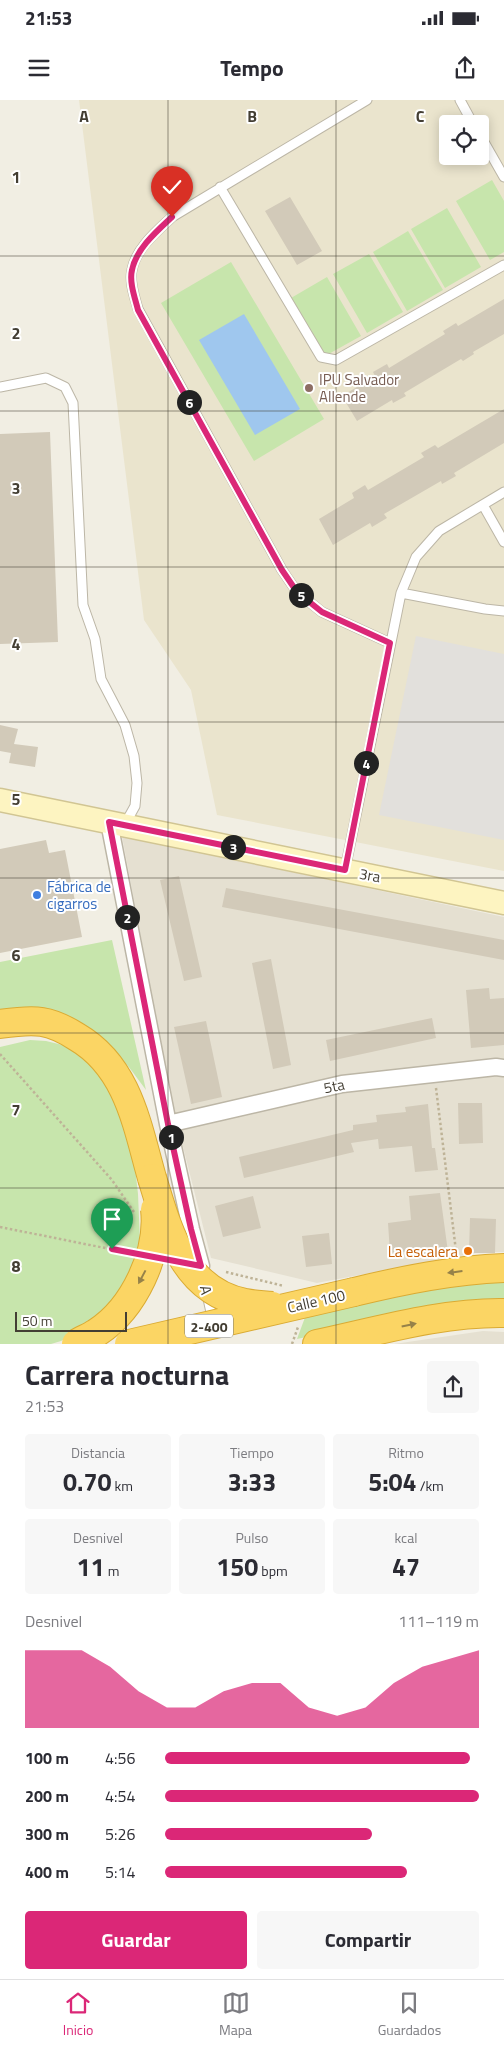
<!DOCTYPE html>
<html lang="es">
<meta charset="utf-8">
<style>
:root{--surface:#fff;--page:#f7f7f7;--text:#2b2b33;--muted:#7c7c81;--line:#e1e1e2;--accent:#db2777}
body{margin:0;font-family:"Titillium Web",sans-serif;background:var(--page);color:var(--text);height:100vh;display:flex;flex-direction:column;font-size:19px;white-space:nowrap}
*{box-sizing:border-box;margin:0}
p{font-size:16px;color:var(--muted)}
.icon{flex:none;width:28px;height:28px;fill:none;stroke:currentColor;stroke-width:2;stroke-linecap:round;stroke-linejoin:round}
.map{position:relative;height:1244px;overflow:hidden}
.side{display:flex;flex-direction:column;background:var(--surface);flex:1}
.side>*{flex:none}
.buttons{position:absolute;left:439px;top:15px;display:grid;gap:10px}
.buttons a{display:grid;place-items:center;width:50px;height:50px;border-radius:5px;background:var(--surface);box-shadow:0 2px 12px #0003;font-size:25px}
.scale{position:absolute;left:15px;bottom:12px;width:112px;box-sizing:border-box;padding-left:5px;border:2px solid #433e33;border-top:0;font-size:14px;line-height:18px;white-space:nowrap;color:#433e33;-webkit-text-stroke:4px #fff;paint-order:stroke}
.pin{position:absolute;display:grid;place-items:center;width:42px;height:42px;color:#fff;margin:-51px -21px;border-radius:50% 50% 50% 0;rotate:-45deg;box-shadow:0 0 5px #0007}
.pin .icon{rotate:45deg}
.km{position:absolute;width:25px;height:25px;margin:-12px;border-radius:50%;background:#222;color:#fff;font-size:14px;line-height:25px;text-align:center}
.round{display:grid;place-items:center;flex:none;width:52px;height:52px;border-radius:5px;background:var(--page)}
.headline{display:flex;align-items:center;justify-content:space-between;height:85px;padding:0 25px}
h1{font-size:28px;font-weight:700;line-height:38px}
.figures{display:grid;grid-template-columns:repeat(3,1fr);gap:8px;height:85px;padding:5px 25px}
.figures div{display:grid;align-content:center;border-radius:5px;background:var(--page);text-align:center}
.figures b{font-size:25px;font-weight:700}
.figures small{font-size:14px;font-weight:400}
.figures p{font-size:14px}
.chart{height:140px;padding:10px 25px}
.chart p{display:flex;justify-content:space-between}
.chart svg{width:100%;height:90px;margin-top:5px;fill:var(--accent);opacity:.7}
.button{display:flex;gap:10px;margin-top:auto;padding:10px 25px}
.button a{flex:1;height:58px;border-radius:5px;background:var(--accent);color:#fff;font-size:20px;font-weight:700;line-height:58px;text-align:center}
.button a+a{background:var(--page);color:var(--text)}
ul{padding:0 25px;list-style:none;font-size:16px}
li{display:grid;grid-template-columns:80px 60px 1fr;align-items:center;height:38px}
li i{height:12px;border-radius:6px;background:var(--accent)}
.status{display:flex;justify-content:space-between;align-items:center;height:35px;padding:0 25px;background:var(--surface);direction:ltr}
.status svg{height:14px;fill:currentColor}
header{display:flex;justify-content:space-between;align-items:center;height:65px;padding:0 25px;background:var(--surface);font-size:22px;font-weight:700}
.tabs{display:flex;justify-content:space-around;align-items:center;height:70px;border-top:1px solid var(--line);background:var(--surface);font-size:14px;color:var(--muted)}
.tabs a{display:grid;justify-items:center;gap:2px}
.tabs .active{color:var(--accent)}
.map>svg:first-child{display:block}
</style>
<div class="status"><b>21:53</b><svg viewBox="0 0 49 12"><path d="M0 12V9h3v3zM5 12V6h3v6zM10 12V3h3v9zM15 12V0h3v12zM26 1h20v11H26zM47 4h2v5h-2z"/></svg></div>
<header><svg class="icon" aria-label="menu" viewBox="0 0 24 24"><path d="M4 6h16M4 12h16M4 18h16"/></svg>Tempo<svg class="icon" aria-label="share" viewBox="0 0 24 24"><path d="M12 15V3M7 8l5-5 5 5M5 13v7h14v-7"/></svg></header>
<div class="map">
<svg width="504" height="1244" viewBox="0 0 504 1244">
<rect width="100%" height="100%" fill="#f1eee3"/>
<path fill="#e5e0d1" d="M122 736 504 817V1152H481L317 1183 211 1158 172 1003Z
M483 1231 504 1232V1244H394Z"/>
<path fill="#eae4cd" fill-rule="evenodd" d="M79 0H504V771L217 715 191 590 144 520ZM448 24H480V56H448Z"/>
<path fill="#c7e5ac" d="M492 80 504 101V152L490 160 456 101Z
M447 108 481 167 445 188 411 129Z
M408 131 443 190 407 211 373 152Z
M369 154 403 212 367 233 333 174Z
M231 162 324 319 254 361 161 203Z
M327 177 361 236 325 256 291 198Z
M112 840 146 990C119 953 91 915 42 910 29 908 14 911 0 912V862Z
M30 940 46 941 75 948 103 970 133 1049 138 1094 140 1141 128 1183 90 1226 61 1241 51 1244H0V947Z
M504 1176V1205L409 1215 297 1239 307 1212Z"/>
<path fill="#e2e0dc" d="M416 536 504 554V740L379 715Z"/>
<path fill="#9fc7ee" d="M244 214 300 309 255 335 199 240Z"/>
<path fill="#d2cab9" d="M290 97 322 151 297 165 265 111Z
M504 199V234L473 252 474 254 463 261 461 259 404 293 406 296 393 303 392 300 357 321 342 296 375 276 373 272 387 264 389 268 445 234 443 231 456 223 458 226Z
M504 309V343L454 373 456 376 442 384 441 381 384 414 387 418 372 427 370 423 333 445 319 419 354 398 352 393 365 385 368 390 424 357 421 353 435 345 438 348Z
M50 332 58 542 0 544V334Z
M0 625 18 629 14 644 38 647 35 667 9 663 11 653 0 651Z
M46 740 49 753 65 750 82 837 0 853V749Z
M179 776 202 877 184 881 160 780Z
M226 788 504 840V860L222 807Z
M271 859 291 965 273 969 252 863Z
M489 888 490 899 504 898V945L471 948 466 890Z
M432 918 436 938 330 961 326 940Z
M206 921 222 997 191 1004 174 927Z
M458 1003H482L483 1043 459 1044Z
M428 1004 432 1048H435L438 1070 415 1072 412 1046 379 1049 378 1039 351 1043 354 1052 244 1078 239 1057 353 1030V1025L377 1022 376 1015 406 1012 405 1007Z
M440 1093 448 1152 416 1155V1151L390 1153 388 1123 411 1120 409 1096Z
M253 1096 261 1128 223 1137 215 1106Z
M470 1118 496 1119 495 1153H469Z
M329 1133 332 1164 306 1167 302 1136Z"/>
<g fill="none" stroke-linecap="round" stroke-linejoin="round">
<defs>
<path id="lane" d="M367 0 172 117C157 131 136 148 132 170 129 182 135 198 138 209L282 470 297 492 322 512 390 543
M460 0 473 24
M480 35 504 77
M220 87 321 257 336 260 504 165
M0 287 46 278 65 287 73 303 83 505 95 539 101 579 125 625 134 656 137 683 135 706 125 724
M483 405 504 442
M401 493 485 509 504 511
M345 770 401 493 416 457 439 431 504 392
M207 1194 212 1217"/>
<path id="street" d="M109 722 168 1024 191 1129 201 1166
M168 1024 342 984 496 967 504 968"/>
<path id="secondary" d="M0 700 504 803"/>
<path id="highway" d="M0 924C14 922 29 920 42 922 55 924 66 930 77 937 128 967 137 1025 152 1078
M354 1192C404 1180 453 1170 504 1168
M317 1244C378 1231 442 1212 504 1213"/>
</defs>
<use href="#lane" stroke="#bcb6a6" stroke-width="11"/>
<use href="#street" stroke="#bcb6a6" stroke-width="19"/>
<use href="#secondary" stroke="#d1c593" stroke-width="25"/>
<use href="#highway" stroke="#daab34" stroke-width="30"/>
<path stroke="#beb397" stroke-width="2.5" stroke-dasharray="2.5 2.5" stroke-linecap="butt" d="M0 954 112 1080 134 1112
M436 988 456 1151
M0 1127 130 1153
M226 1172 284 1186
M292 1244 298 1227"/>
<use href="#lane" stroke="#fff" stroke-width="9"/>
<use href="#street" stroke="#fff" stroke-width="16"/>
<use href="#secondary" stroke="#fdf4c1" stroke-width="22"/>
<use href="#highway" stroke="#fbd564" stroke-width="28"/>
<defs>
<path id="highway-bridge" d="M152 1078C168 1130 183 1191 245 1203 254 1205 263 1205 272 1206
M76 1244C82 1240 90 1237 96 1233 134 1209 160 1153 155 1109
M129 1244 354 1192"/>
</defs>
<use href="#highway-bridge" stroke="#daab34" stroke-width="30" stroke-linecap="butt"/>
<use href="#highway-bridge" stroke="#fbd564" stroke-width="28"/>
</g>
<defs><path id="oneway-solid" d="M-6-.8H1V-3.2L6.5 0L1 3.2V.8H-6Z" transform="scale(1.25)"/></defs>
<g fill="#968249">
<use href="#oneway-solid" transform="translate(455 1172) rotate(173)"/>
<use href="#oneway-solid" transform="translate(142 1177) rotate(118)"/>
<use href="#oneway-solid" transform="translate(409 1225) rotate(-12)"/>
</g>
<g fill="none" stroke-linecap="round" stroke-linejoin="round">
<defs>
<path id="route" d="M112 1149 201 1166 191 1129 168 1024 109 722 345 770 390 543 322 512 297 492 282 470 138 210C135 198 129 182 132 170 136 149 157 131 172 117"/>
</defs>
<use href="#route" stroke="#fff" stroke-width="10"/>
<use href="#route" stroke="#db2777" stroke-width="6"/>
</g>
<path fill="none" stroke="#433e33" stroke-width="1" stroke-opacity="0.55" d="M168 0V1244M336 0V1244M0 156H504M0 311H504M0 467H504M0 622H504M0 778H504M0 933H504M0 1088H504"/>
<circle fill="#8d6e63" stroke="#fff" stroke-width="2" cx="309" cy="288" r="5"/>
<circle fill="#3f7fe0" stroke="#fff" stroke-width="2" cx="37" cy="795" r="5"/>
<circle fill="#e8710a" stroke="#fff" stroke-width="2" cx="468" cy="1151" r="5"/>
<g text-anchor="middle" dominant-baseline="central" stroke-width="4" stroke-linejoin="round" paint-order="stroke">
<rect fill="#fff" stroke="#7b7870" stroke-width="1" x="185" y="1214.5" width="48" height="23" rx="4"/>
<g font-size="14" font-weight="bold" fill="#433e33">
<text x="209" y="1226">2-400</text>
</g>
<g font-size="15" fill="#785e54" stroke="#fff" text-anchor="start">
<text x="319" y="279">IPU Salvador<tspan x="319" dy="17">Allende</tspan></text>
</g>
<g font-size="15" fill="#433e33" stroke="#fff">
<text transform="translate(370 775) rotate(11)">3ra</text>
<text transform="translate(334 986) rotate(-11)">5ta</text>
<text transform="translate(206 1190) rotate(78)">A</text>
<text transform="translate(316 1201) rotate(-13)">Calle 100</text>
</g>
<g font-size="15" fill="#366cbe" stroke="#fff" text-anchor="start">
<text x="47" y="786">Fábrica de<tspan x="47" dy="17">cigarros</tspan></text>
</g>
<g font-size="15" fill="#c56008" stroke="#fff" text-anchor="end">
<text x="458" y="1151">La escalera</text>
</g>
</g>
<g font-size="16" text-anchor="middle" font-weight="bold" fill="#433e33" stroke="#fff" stroke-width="4" stroke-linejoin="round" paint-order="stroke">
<text x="84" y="22">A</text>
<text x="252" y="22">B</text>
<text x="420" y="22">C</text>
<text x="16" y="83">1</text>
<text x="16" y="239">2</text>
<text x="16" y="394">3</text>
<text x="16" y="550">4</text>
<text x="16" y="705">5</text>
<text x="16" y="861">6</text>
<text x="16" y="1016">7</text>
<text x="16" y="1172">8</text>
</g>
</svg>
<div class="buttons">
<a><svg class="icon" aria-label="locate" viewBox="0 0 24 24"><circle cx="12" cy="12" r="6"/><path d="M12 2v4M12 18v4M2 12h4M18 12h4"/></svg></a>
</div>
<div class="scale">50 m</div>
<div class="pin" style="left:112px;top:1149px;background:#1e9e55"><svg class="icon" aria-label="arrive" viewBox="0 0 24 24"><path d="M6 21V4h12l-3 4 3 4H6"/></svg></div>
<div class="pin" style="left:172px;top:117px;background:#d93025"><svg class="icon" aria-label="check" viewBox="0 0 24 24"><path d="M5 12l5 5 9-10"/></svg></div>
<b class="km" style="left:171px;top:1037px">1</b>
<b class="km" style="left:127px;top:817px">2</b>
<b class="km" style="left:233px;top:747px">3</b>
<b class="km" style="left:366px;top:663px">4</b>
<b class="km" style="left:301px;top:495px">5</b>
<b class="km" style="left:189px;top:302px">6</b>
</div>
<section class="side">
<div class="headline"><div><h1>Carrera nocturna</h1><p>21:53</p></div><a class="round"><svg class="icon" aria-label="share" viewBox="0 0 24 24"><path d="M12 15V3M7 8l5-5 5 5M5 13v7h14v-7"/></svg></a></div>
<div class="figures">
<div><p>Distancia</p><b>0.70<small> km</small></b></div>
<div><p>Tiempo</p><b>3:33</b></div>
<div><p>Ritmo</p><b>5:04<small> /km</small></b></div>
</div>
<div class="figures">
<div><p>Desnivel</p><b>11<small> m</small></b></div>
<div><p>Pulso</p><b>150<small> bpm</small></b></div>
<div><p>kcal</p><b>47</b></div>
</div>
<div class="chart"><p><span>Desnivel</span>111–119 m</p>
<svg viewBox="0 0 160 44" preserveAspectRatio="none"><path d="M0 44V6L10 6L20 6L30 14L40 26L50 34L60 34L70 26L80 22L90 22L100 34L110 38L120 34L130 22L140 14L150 10L160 6V44z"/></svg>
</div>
<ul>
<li><b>100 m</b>4:56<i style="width:97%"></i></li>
<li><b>200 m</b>4:54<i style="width:100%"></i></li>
<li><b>300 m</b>5:26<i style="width:66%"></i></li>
<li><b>400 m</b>5:14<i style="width:77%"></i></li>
</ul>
<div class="button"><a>Guardar</a><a>Compartir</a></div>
</section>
<nav class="tabs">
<a class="active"><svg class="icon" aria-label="home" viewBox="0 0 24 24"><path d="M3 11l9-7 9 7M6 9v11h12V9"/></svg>Inicio</a>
<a><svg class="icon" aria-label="map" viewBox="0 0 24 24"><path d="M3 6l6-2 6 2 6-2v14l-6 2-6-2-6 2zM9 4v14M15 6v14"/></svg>Mapa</a>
<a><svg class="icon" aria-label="saved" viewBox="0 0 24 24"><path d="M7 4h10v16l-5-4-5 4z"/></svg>Guardados</a>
</nav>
